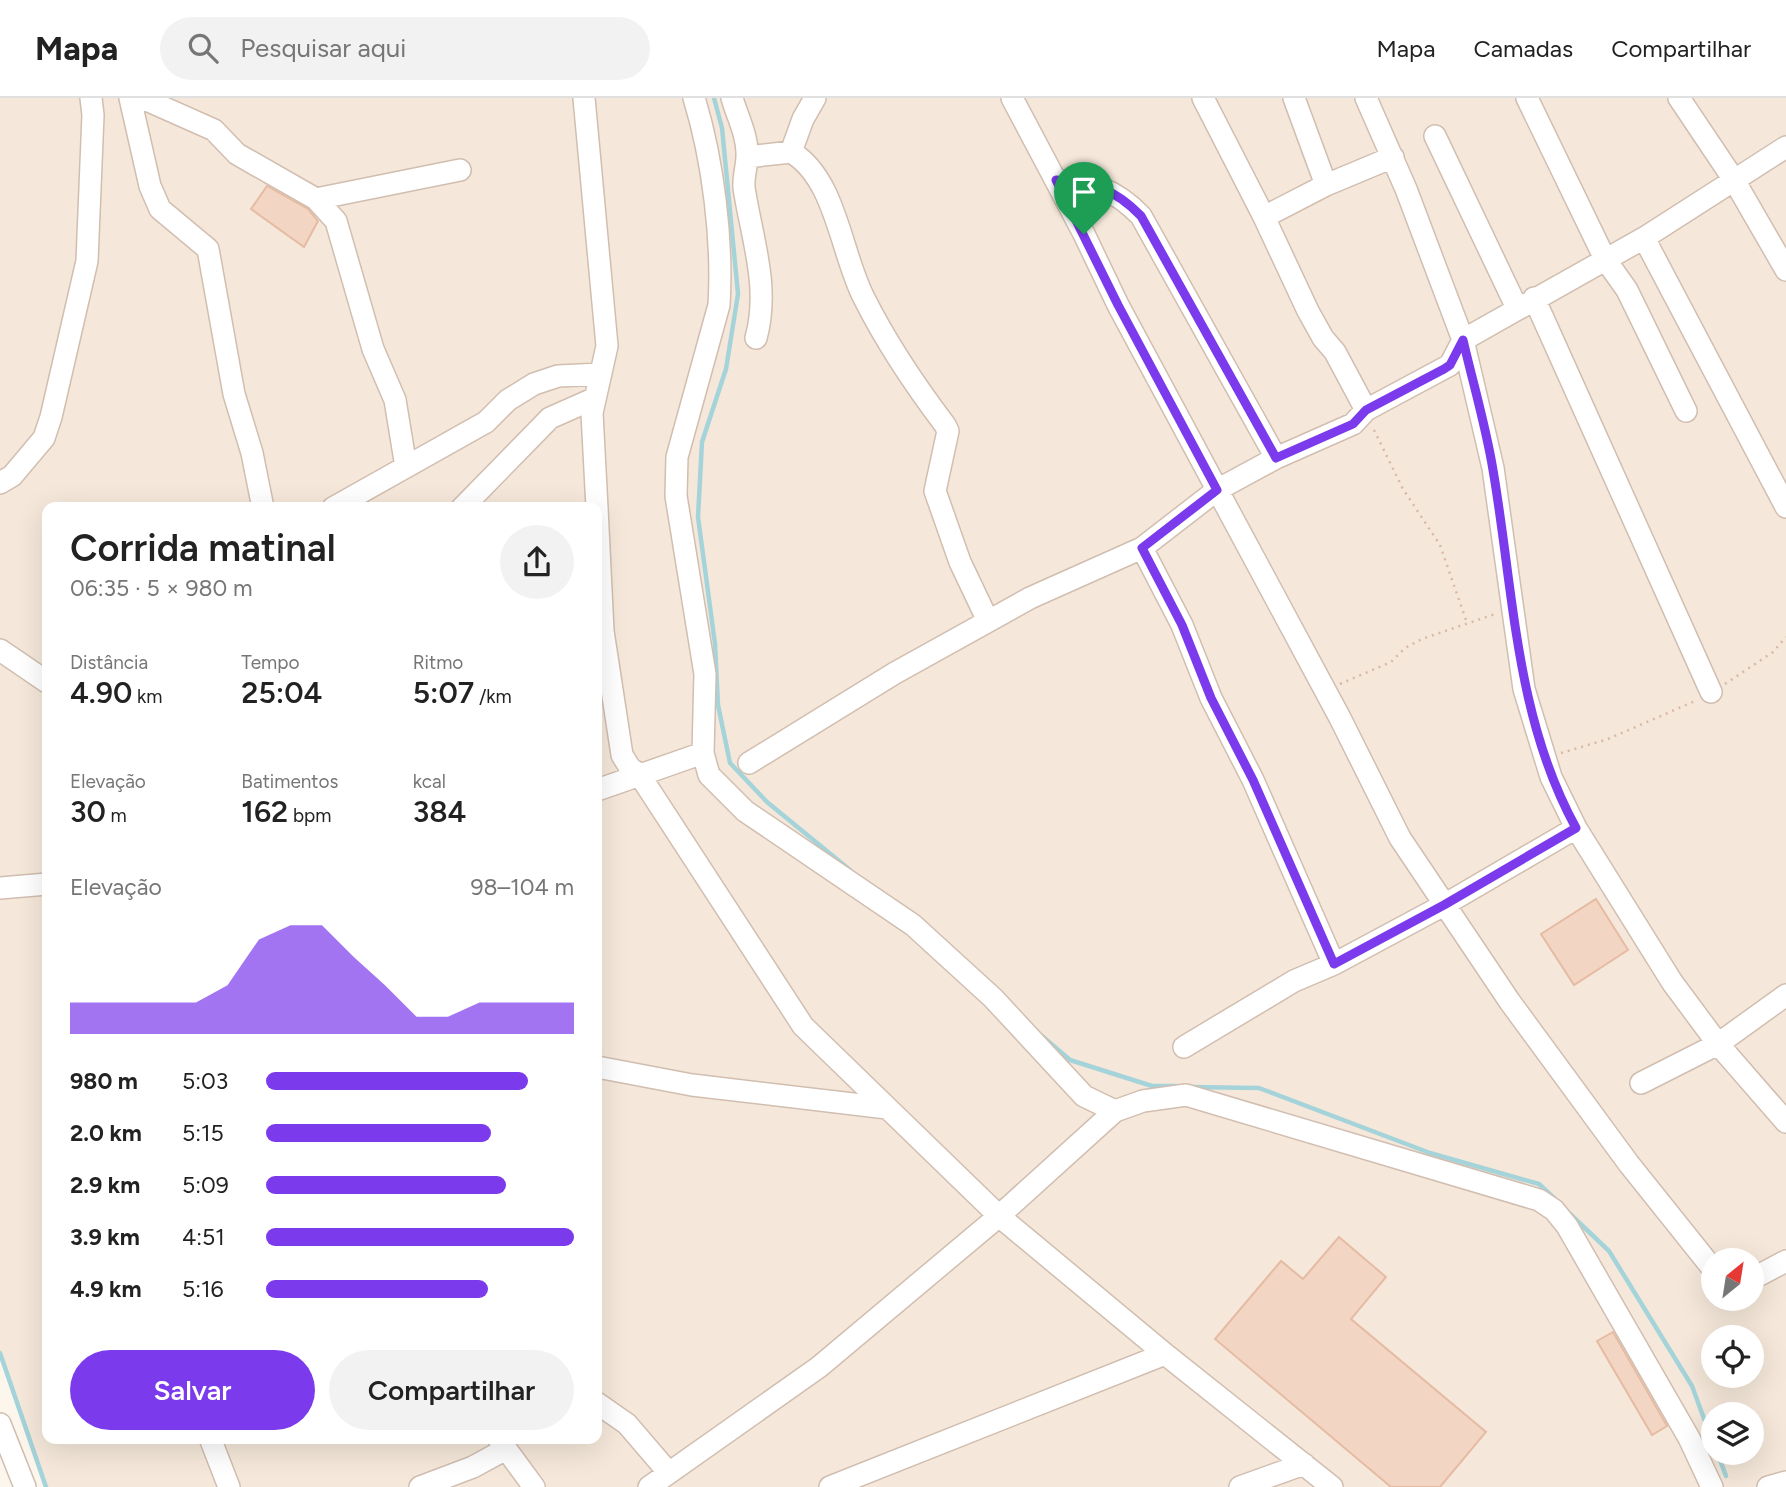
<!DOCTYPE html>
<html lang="pt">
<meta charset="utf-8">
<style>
:root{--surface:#fff;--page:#f2f2f2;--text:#222;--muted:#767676;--line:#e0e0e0;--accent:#7c3aed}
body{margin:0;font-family:Figtree,sans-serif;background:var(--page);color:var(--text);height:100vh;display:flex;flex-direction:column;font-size:26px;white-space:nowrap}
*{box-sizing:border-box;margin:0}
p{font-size:23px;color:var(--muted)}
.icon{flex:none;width:38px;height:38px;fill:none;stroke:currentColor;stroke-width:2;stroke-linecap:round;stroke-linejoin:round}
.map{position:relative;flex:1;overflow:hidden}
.panel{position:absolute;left:42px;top:404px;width:560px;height:942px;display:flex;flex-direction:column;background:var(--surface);border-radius:14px;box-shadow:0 7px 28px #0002}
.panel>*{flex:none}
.needle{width:46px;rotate:30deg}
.buttons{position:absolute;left:1701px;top:1150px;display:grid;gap:14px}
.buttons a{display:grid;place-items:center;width:63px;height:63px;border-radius:50%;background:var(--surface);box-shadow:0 7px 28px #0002;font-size:35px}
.pin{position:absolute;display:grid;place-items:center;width:60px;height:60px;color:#fff;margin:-72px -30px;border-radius:50% 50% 50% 0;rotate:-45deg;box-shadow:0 0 7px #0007}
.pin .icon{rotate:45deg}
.round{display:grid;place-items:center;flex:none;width:74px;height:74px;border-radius:37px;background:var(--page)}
.summary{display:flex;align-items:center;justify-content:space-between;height:119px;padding:0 28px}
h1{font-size:38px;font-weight:600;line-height:52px}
.metrics{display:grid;grid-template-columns:repeat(3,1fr);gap:10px;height:119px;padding:7px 28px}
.metrics div{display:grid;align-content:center}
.metrics b{font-size:30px;font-weight:600}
.metrics small{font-size:19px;font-weight:400}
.metrics p{font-size:19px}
.chart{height:196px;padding:14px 28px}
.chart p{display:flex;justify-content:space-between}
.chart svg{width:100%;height:126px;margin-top:7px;fill:var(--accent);opacity:.7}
.button{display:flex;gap:14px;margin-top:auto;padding:14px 28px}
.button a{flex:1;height:80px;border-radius:42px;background:var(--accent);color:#fff;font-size:28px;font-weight:600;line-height:80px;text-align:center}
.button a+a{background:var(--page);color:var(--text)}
ul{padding:0 28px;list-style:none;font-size:23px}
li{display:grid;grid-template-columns:112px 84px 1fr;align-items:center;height:52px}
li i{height:18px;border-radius:9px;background:var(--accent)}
header{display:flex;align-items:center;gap:42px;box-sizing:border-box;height:98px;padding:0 35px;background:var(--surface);border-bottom:2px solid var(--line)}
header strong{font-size:33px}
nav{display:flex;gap:38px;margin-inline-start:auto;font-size:24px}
.search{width:490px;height:63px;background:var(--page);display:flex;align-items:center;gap:18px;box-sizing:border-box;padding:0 24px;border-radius:38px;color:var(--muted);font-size:26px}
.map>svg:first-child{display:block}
</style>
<header>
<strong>Mapa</strong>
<div class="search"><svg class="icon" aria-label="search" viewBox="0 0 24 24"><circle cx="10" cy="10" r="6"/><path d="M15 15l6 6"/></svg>Pesquisar aqui</div>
<nav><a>Mapa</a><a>Camadas</a><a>Compartilhar</a></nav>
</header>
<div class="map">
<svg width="1786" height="1389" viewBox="0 0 1786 1389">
<rect width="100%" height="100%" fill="#fdf6ec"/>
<path fill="#f5e8da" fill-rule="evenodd" d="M0 0H1786V1389H46L0 1255ZM47 410H597V1340H47ZM1713 1162H1752V1200H1713ZM1713 1239H1752V1278H1713ZM1713 1316H1752V1354H1713Z"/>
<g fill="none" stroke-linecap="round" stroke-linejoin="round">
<path stroke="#a5d3da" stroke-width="4.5" d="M714 0 722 30 738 196 726 271 702 344 698 419 715 546 718 607 730 665 767 704 850 772
M1042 938 1070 962 1152 988H1177
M1190 989 1259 990 1430 1055 1539 1086 1554 1100
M1568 1114 1609 1153 1692 1288 1713 1345
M0 1255 46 1389
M1717 1354 1726 1378"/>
</g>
<path fill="#f3d5c3" stroke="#e6bba3" stroke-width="2" d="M267 88 308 111 318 123 304 149 251 111Z
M1596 801 1628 852 1574 887 1541 836Z
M1339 1139 1386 1179 1351 1221 1486 1334 1440 1389H1391L1215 1241 1281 1163 1303 1181Z
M1613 1234 1667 1328 1652 1337 1597 1243Z"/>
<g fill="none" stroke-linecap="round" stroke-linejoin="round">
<defs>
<path id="minor" d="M130 0 150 88 160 111 208 151 234 296 252 355 263 410
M142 0 214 32 237 56 316 101 336 123 373 251 395 302 406 369
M584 0 607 248 592 315 597 410
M694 0C713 62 723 142 719 207L677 359 676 398 705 576 703 655 709 677 745 713 913 827 993 900 1084 998 1115 1013
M732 0C737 18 748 38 747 58 747 69 743 78 744 90 752 141 770 189 756 240
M1012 0 1084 136 1118 207 1340 620 1400 740 1510 904 1629 1066 1713 1171
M1203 0 1264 119 1308 213 1323 240 1335 254 1366 312
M1294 0 1326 87
M1366 0 1406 91 1463 242 1493 370 1524 591 1551 679 1576 730 1672 884 1718 946 1786 1024
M1527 0 1605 161 1627 192 1686 313
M1679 0 1734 82 1786 172
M1435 38 1517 210
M791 54 803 21 815 0
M747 59 791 54C836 80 841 156 864 200 887 246 914 286 945 327L948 333 935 393 960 464 988 523
M1057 82C1095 87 1113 89 1141 118L1276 360
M316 101 460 72
M1264 119 1326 87 1393 59
M1644 140 1786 409
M1534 200 1711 594
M0 385 12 378 44 340 51 319 87 163 93 17 91 0
M333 410 486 324 508 302 534 286 558 278 601 276
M462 410 550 320 593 301
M597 410 603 533 622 657 630 670 639 676 803 928 999 1118 1165 1256 1332 1389
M1142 450 1182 527 1211 600 1253 682 1334 866
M0 552 47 584
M749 665 895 575 1030 500 1142 450 1217 392 1276 360 1353 326 1366 312 1450 267 1463 242 1644 140 1786 49
M597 692 703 655
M0 790 47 786
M1184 949 1294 883 1334 866 1444 807 1576 730
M597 969 692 987 887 1010
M1641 985 1718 946 1786 897
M1752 1181 1786 1163
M597 1305 627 1326 669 1375
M0 1326 25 1389
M210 1340 229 1389
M498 1340 534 1389
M420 1389 473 1369 506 1351
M649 1389 819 1269 999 1118 1115 1013 1143 1003 1186 997 1539 1102 1554 1112 1567 1128 1689 1340 1712 1389
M830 1389 1165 1256
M1240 1389 1304 1366
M1768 1389 1786 1384"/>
</defs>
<use href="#minor" stroke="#d1beb0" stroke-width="24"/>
<path stroke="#d9b8a5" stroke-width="2.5" stroke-dasharray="2 5" stroke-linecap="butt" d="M1374 332 1403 391 1440 447 1467 525
M1340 586 1391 564 1405 550 1422 541 1495 516
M1725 586 1773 554 1786 539
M1561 655 1608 641 1695 603"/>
<use href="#minor" stroke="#fff" stroke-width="21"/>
</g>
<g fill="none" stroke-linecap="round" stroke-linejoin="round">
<defs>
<path id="route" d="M1056 82C1094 87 1113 89 1141 118L1276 360 1353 326 1366 312 1444 271 1450 267 1463 242C1473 285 1486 329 1493 372 1514 494 1515 619 1576 730L1444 807 1334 866 1253 682 1211 600 1182 527 1142 450 1217 392 1118 207Z"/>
</defs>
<use href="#route" stroke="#fff" stroke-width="14"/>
<use href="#route" stroke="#7c3aed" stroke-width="9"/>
</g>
</svg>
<div class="buttons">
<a><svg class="needle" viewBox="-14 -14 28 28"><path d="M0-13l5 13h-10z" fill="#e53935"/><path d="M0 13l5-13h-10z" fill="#767676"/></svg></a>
<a><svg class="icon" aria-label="locate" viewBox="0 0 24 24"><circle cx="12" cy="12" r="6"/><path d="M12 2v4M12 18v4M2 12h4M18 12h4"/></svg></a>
<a><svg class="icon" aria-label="layers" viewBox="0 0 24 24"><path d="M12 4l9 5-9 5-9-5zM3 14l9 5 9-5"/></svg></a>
</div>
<div class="pin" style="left:1084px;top:136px;background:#1e9e55"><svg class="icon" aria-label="arrive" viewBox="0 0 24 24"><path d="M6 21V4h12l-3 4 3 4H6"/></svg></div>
<section class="panel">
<div class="summary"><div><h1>Corrida matinal</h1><p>06:35 · 5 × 980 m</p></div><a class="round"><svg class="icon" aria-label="share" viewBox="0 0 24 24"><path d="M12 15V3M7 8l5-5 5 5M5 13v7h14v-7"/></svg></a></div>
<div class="metrics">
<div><p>Distância</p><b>4.90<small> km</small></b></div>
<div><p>Tempo</p><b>25:04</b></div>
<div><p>Ritmo</p><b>5:07<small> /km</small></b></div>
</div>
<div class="metrics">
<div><p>Elevação</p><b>30<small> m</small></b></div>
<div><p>Batimentos</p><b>162<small> bpm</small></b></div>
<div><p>kcal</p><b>384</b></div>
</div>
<div class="chart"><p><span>Elevação</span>98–104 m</p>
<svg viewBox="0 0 160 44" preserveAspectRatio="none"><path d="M0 44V33L10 33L20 33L30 33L40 33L50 27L60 11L70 6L80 6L90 17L100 27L110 38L120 38L130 33L140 33L150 33L160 33V44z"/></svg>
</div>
<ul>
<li><b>980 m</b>5:03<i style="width:85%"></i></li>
<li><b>2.0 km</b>5:15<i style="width:73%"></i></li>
<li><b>2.9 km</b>5:09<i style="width:78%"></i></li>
<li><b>3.9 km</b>4:51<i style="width:100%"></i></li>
<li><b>4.9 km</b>5:16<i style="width:72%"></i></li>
</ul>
<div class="button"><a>Salvar</a><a>Compartilhar</a></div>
</section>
</div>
